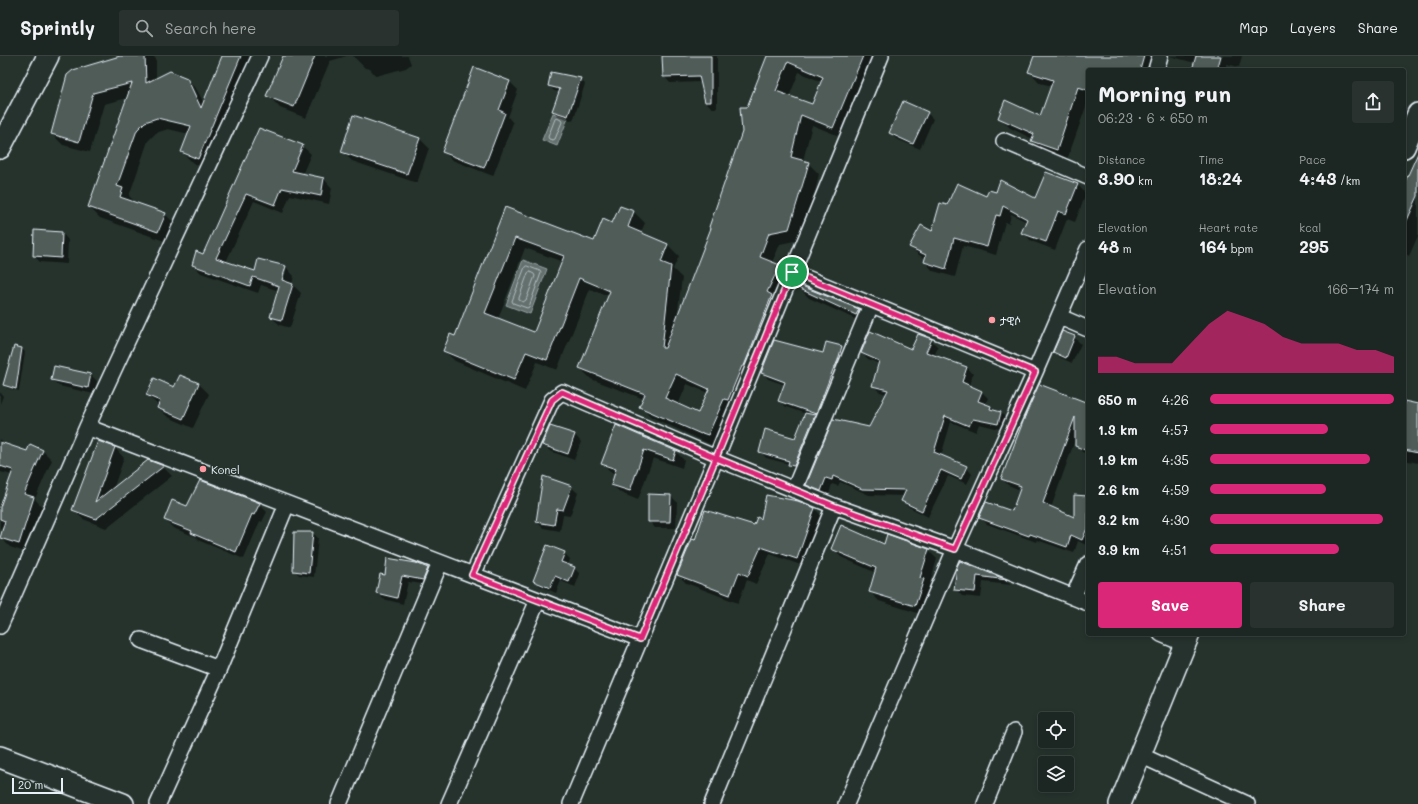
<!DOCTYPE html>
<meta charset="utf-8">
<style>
:root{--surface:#1c2622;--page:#29322f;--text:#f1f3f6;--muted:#a0a5a5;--line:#3a4340;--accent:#db2777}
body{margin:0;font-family:Mali,"Noto Sans Ethiopic",sans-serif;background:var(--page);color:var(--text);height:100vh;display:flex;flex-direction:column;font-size:15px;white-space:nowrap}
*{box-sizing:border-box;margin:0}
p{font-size:13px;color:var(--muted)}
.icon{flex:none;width:22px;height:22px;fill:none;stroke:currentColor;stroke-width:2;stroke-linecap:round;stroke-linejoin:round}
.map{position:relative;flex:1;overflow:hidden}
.side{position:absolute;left:1086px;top:12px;width:320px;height:568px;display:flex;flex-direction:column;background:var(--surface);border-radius:4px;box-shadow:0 2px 6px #0003,0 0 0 1px var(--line)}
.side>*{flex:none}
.controls{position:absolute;left:1038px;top:656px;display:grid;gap:8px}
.controls a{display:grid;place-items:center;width:36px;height:36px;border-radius:4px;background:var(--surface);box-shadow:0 2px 6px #0003,0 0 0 1px var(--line);font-size:20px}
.scale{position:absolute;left:12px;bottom:10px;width:51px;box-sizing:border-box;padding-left:4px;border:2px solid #e8f1f8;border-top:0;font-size:11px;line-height:14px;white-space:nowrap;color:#e8f1f8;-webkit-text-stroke:3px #26332d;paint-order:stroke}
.pin{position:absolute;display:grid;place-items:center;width:34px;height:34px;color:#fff;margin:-17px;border:2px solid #fff;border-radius:50%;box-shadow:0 1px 4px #0007}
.round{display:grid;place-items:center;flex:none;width:42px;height:42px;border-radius:4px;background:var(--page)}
.summary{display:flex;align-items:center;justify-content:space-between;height:68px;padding:0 12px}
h1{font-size:22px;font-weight:700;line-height:30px}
.stats{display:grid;grid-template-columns:repeat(3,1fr);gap:6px;height:68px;padding:4px 12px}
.stats div{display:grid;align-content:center}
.stats b{font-size:17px;font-weight:700}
.stats small{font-size:11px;font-weight:400}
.stats p{font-size:11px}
.chart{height:112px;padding:8px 12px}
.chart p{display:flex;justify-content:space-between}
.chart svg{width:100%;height:72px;margin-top:4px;fill:var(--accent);opacity:.7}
.primary-button{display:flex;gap:8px;margin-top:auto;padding:8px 12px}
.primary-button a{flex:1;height:46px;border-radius:4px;background:var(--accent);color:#fff;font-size:16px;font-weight:700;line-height:46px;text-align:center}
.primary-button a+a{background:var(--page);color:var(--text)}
ul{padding:0 12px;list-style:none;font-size:13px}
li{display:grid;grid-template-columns:64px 48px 1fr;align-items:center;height:30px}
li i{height:10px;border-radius:5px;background:var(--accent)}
header{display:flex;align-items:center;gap:24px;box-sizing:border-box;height:56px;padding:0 20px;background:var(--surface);border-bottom:1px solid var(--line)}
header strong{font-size:19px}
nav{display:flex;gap:22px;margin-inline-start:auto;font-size:14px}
.search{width:280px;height:36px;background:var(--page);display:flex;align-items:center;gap:10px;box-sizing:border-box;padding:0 14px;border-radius:4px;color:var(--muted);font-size:15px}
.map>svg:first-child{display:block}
</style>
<header>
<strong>Sprintly</strong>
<div class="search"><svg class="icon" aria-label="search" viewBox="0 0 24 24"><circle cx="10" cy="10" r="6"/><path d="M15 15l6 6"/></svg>Search here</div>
<nav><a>Map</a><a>Layers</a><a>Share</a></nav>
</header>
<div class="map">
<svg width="1418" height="748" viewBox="0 0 1418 748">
<rect width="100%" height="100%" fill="#26332d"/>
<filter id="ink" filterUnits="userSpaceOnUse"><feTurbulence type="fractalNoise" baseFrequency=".025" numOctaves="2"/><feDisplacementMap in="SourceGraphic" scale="8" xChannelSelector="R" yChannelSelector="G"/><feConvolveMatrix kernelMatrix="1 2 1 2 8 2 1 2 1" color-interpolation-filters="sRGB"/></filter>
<g filter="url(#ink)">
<path fill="#636f6d" stroke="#98a3a5" d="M553 57 568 62 557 90 542 84Z
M523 204 547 213 530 258 506 249Z"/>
<path fill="#0007" fill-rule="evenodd" d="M124 0H153L156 3V23H186L197 34 204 47 223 0H257L210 114 193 107 182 96 189 78 168 73 156 77 148 85 129 140 133 144 132 146 165 158 176 169 170 187 100 162 89 151 128 42 104 48 90 96 63 89 52 78Z
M284 0H347L330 5 306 62 280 52 268 39Z
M353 0H408L411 8 406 12 376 20 370 13 365 12Z
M663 0H717V52H712L706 46 701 26 670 27 664 20Z
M768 0H878L844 82 812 69 803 105 808 107 819 118 815 135 799 184 780 188 772 207 780 210 790 220 719 390 713 387 712 389 651 361 641 350 644 343 591 323 580 312 609 240 590 233 557 314 537 306 525 335 455 305 444 295 456 281 506 152 595 187 613 169 620 151 634 156 645 167 640 178 668 189 679 200 673 213 682 222 677 261 712 173 710 171 743 76 748 52ZM799 16 822 26 812 49 789 41ZM525 192 563 206 535 278 498 263ZM687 328 708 337 699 358 678 349Z
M1035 0H1158L1154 14H1088V45L1067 104 1043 96 1032 85 1033 83 1010 72 999 61 1041 62 1052 30 1040 27 1030 16Z
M1169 0H1196L1195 7Z
M1206 0H1242L1239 11 1227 8 1225 14H1201Z
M475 13 510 26 518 34 508 61 513 67 493 120 452 104 443 95Z
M580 23 585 28 573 65 558 60 553 55 560 36 554 35 549 30Z
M927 57 933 63 920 93 896 83 890 76Z
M259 73 302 90 311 98 302 119 324 123 332 132 329 148 290 139 283 157 254 145 226 206 255 217 286 211 294 220 292 228 301 237 290 272 280 269 271 261 279 235 261 229 258 237 201 217 193 209 204 199ZM284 215H286L282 229H280Z
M420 83 429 92 417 127 352 105 342 95Z
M1418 100V180L1409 200 1404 197V130Z
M1046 117 1078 129 1086 138 1075 166 1067 163 1055 194 1031 185 1023 176 1027 166 1011 158 1009 168 1005 166 996 199 963 190 955 221 933 215 925 206 926 203 919 199 910 191 933 176 948 150 987 141 1036 144Z
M62 177 68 184 67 208 40 206 34 200Z
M799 232 858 254 868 264 866 268 809 242Z
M1074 281 1081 288 1072 307 1061 302 1054 296Z
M931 284 938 291 934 300 967 311 973 318 969 330 982 336 988 342 985 349 991 351 995 355 1001 357 1007 363 1004 374 979 368 976 376 951 366 941 400 966 411 972 418 967 428 948 420 928 461 909 451 902 445 905 440 869 439 840 426 838 430 832 428 828 441 814 435 807 429 869 372 887 338 880 336 873 330 879 308 868 303 862 297 912 294Z
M841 291 848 298 795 415 789 408 766 402 760 395 796 383 806 358 786 351 779 345 785 329 768 323 762 316Z
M22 293 25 296 19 335 7 332 4 329Z
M55 311 91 319 97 325 94 338 59 330 52 324Z
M180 320 199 328 209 338 193 372 168 361 158 352 159 350 147 339 175 332Z
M0 336 3 340 0 348Z
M1088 344V398L1082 396 1076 389 1075 384 1051 452 1075 462 1088 441V490L1078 485 1074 497 1037 484 1036 486 987 468 980 462 1013 456 1020 434 1008 429 1002 423 1087 348Z
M1404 346 1418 349V407L1404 404Z
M616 370 675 395 684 404 682 412 653 402 638 444 621 437 612 429 616 418 611 416 602 407Z
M551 371 575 379 581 386 574 404 550 395 543 388Z
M0 383 2 385 1 388 28 396 42 394 52 404 35 443 43 452 28 497 10 491 0 481 3 473 0 472V445L3 447 12 419 0 416Z
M99 386 115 392 124 402 113 433 163 411 172 420 106 472 83 463 73 454Z
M571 431 578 437 570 460 563 459 560 475 543 472 537 466Z
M671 440 677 446 676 472H655L649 465Z
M798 446 815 453 823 461 806 511 770 498 756 528 747 524 738 547 686 527 678 519 696 486 755 471 762 464Z
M259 448 267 456 262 466 260 465 244 503 200 485 196 481 173 472 165 464 187 451Z
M313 477 318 482 314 521 299 519 294 514Z
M885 489 928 494 937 503 929 530 933 533 924 559 879 545 870 536 876 517 841 501 832 492Z
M564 497 570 503 568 509 574 512 580 518 575 531 561 525 556 537 540 530 534 524Z
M960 506 1006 525 1011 529 983 526 981 542 962 540 956 533Z
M428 512 434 519 430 529 408 526 403 548 383 543 377 536 385 520Z"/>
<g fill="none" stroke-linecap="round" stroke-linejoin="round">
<path stroke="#b3bdc0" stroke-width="1" d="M557 62 561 64 562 66 555 83 553 84 549 83 548 81 555 63Z
M527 210 540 215 541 217 529 251 527 252 513 247 512 245 525 211Z
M530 216 534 218 535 220 526 244 523 246 519 244V242L528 217Z"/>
</g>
<path fill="#505c59" stroke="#e8f1f8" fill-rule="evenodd" d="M120 0H145L146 27 170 15 187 22 201 52 222 0H241L198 103 181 96 191 70 157 62 145 66 137 74 117 130 123 132 120 141 166 157 158 176 88 151 132 27 93 37 79 86 51 78 67 19 73 14Z
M283 0H315L294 51 266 40Z
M662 0H711V46H705L699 20 663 21Z
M767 0H863L833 72 801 59 791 101 809 106 804 124 789 173 769 177 760 201 780 209 767 236 772 239 744 310H742L728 344 724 343 708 379 702 377 701 378 639 351 645 338 579 312 610 235 579 222 547 304 526 296 514 324 443 295 450 278 455 280 505 151 594 185 603 163 612 167 620 150 634 155 628 171 668 188 661 206 671 210 662 292H665L711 172 709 171 742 76 740 51H747ZM788 6 823 21 812 48 776 35ZM515 182 564 200 534 276 485 257ZM676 318 709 333 698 357 665 342Z
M1034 0H1144L1140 14H1088V34L1078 31 1057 94 1031 85 1034 78 998 62 1005 44 1040 60 1053 24 1028 16Z
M1196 0H1221L1217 14H1192Z
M474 11 510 25 499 54 505 57 484 112 442 96Z
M551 16 581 22 568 60 552 55 560 33 548 30Z
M903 45 928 56 913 88 889 77Z
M353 59 420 82 407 118 341 96Z
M259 72 303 89 292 115 324 122 321 140 282 132 275 149 246 138 216 202 255 215 258 203 286 210 282 224 293 228 282 264 270 261 279 230 253 221 250 230 192 209 196 195 203 198Z
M1418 97V140L1404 171V128Z
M1046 116 1078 128 1066 158 1058 155 1046 186 1021 177 1027 163 1003 150 1000 160 996 159 987 191 954 182 946 213 924 206 926 199 909 191 921 169 932 175 940 147 947 149 957 127 986 140 989 134 996 136 1000 124 1035 142Z
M34 174 62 176 61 202 33 200Z
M799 229 859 253 856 259 798 232Z
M870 275 911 293 918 278 932 283 926 296 967 311 962 326 982 335 978 345 991 350 990 353 1001 356 998 368 973 363 969 370 945 360 934 396 967 410 961 423 941 414 922 455 901 445 906 434 862 433 833 420 832 424 826 422 821 435 806 429 833 363 869 371 888 334 872 330 879 305 861 297Z
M1062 275 1075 280 1066 302 1053 296Z
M774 284 823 297 826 286 842 290 838 304 835 311H834L816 358 778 345 785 326 761 317Z
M14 290 22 292 16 333 3 329Z
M54 310 91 318 88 332 51 324Z
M180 319 199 327 183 363 157 352 160 345 146 339 154 322 174 331Z
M1039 328 1088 347V395L1075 390V361L1043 447 1074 461V439L1088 440V470L1082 484 1071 479 1067 491 1030 478 1029 480 979 462 986 446 1012 455 1021 430 1001 423 1026 358Z
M1404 345 1418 348V397L1404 394Z
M805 357 815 359 794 410 788 409 789 405 759 396 765 373 795 382Z
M616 369 676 395 673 404 644 394 630 435 611 429 616 413 601 408Z
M550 370 575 378 568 398 542 389Z
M98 385 115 391 95 446 148 404 164 410 96 463 72 454Z
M0 386 27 395 30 388 43 394 24 438 34 441 19 488 0 482 5 465 0 463V451L13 414 0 410Z
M543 420 572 430 563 454 557 453 554 469 536 466Z
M200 424 260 447 254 459 252 458 236 496 191 477 192 475 164 464 172 444 187 450Z
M648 438 671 439 670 466H648Z
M766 439 798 445 815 452 797 503 761 491 748 520 739 516 730 539 677 519 692 483 695 484 705 454 754 469 757 461 761 463Z
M841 469 884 488 887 478 929 493 920 522 924 523 915 550 869 536 876 512 831 493Z
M294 476H313L309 517 293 515Z
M547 489 565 496 561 506 575 511 569 526 555 520 550 532 533 525Z
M387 502 416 507 428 512 423 524 402 520 397 542 376 537 380 518 385 519Z
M960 505 1007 524 977 520 975 536 954 534 957 510Z"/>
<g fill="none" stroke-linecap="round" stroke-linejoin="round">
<defs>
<path id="street" d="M1156 14 1160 0
M1004 85 1088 121
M792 216 1035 316
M1060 261 1088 273
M87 371 640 583
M794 434 871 249
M473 519 552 344 562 336 716 402 834 450 955 493 1088 547
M1073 541 1088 508
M0 570 87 371 260 0
M1161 578 1185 588
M141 584 219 613
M1140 699 1247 748
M158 748 219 613 287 448
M339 748 440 507
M449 748 538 544
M571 748 716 402 881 0
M712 748 834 450
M846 748 955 493 1035 316 1088 193
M985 748 1014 676"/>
<path id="secondary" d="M1404 91 1418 58
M0 92 48 0
M0 701 123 748
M1120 748 1189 578"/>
</defs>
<use href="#street" stroke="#e8f1f8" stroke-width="18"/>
<use href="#secondary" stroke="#e8f1f8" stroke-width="24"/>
<use href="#street" stroke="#26332d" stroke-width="15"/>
<use href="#secondary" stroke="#26332d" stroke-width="21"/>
</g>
</g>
<g fill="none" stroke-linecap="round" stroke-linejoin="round" filter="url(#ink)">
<defs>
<path id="route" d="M792 216 716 402 562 336 552 344 472 519 640 583 716 402 834 450 955 493 1035 316 792 216"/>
</defs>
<use href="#route" stroke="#fff" stroke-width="8"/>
<use href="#route" stroke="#db2777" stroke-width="5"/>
</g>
<g fill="#ff9aa2" stroke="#26332d" stroke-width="1.5">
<circle cx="992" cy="264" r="4"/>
<circle cx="203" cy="413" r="4"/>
</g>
<g text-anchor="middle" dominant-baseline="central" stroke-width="3" stroke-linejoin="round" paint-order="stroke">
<g font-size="11" fill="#e8f1f8" stroke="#26332d" text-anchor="start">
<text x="1000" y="264">ታዊሶ</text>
<text x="211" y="413">Konel</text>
</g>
</g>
</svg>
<div class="controls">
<a><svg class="icon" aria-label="locate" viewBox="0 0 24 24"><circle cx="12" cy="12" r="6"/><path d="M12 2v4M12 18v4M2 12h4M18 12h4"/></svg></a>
<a><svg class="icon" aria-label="layers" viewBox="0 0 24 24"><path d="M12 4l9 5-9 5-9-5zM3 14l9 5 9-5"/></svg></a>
</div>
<div class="scale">20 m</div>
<div class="pin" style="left:792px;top:216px;background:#1e9e55"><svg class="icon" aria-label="arrive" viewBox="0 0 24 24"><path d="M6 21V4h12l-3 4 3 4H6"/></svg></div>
<section class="side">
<div class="summary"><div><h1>Morning run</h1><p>06:23 · 6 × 650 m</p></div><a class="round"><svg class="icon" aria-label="share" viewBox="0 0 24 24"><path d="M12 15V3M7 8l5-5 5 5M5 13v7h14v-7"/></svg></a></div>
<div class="stats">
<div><p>Distance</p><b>3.90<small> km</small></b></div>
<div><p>Time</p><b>18:24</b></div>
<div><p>Pace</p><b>4:43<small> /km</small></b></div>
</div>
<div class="stats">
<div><p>Elevation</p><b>48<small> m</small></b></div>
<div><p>Heart rate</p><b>164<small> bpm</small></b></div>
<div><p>kcal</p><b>295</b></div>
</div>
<div class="chart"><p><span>Elevation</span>166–174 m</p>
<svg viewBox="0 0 160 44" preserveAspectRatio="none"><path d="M0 44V34L10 34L20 38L30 38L40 38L50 26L60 14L70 6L80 10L90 14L100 22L110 26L120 26L130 26L140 30L150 30L160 34V44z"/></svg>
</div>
<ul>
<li><b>650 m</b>4:26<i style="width:100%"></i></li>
<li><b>1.3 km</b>4:57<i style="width:64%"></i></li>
<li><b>1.9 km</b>4:35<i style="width:87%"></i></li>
<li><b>2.6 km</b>4:59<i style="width:63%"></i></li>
<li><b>3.2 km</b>4:30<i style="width:94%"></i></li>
<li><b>3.9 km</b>4:51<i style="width:70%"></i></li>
</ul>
<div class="primary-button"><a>Save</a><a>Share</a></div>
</section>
</div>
